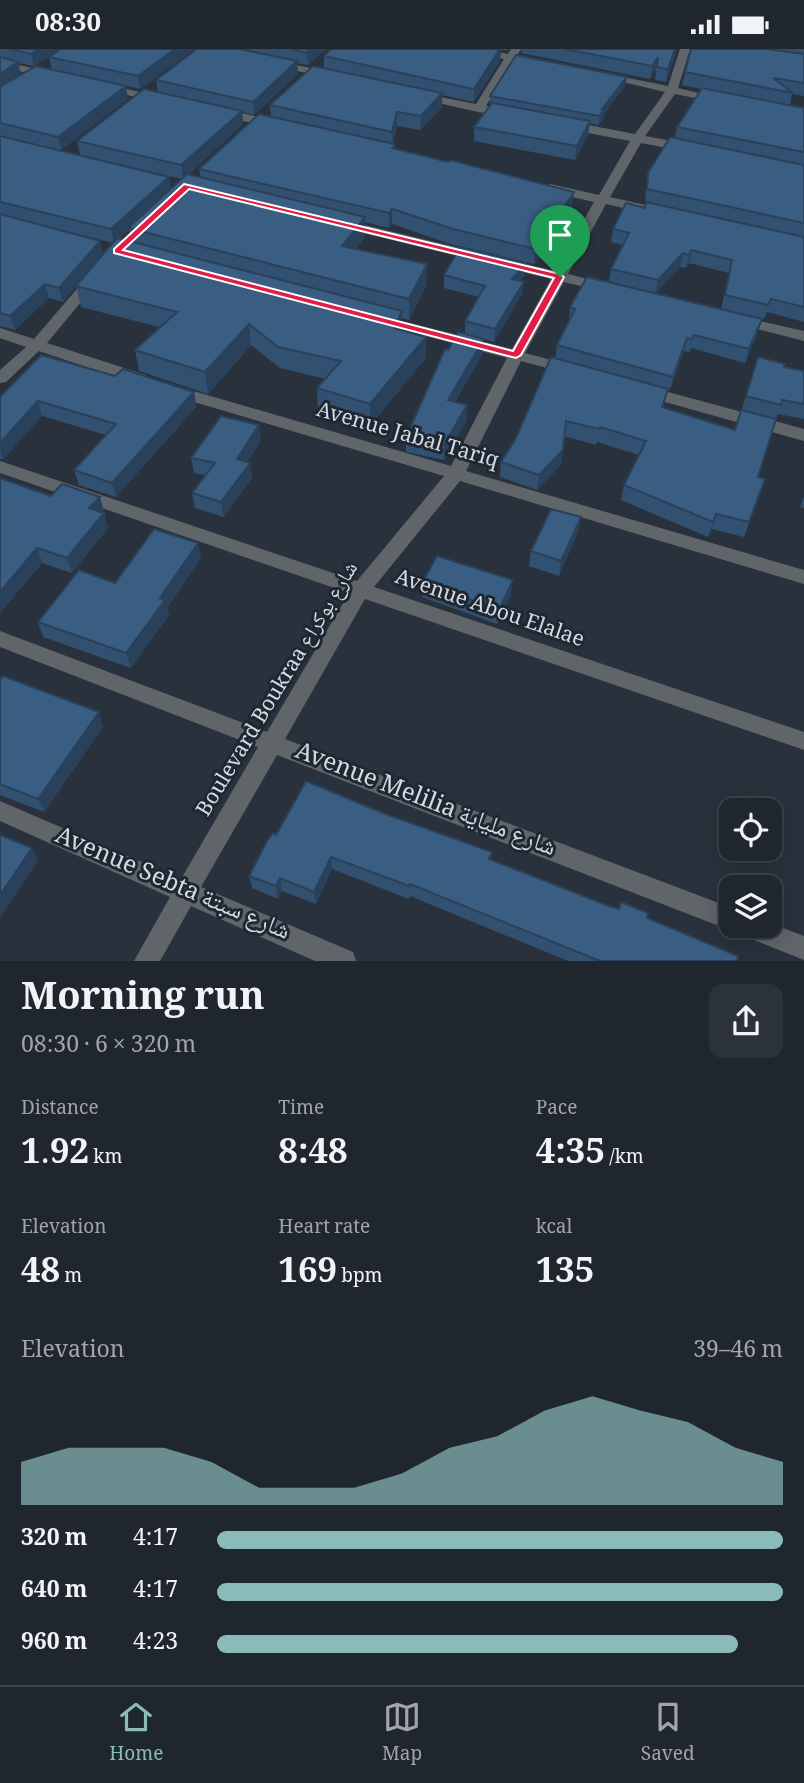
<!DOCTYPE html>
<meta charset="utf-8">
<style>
:root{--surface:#1f262d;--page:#2c3239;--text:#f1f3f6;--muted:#a1a5aa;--line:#3c4349;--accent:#8bbbb9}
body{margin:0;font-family:Georgia,"Noto Naskh Arabic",serif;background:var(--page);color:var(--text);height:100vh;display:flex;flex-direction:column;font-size:26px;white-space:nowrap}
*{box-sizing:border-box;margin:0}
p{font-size:23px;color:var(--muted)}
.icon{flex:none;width:38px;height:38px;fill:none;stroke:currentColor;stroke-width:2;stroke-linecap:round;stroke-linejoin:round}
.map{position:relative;height:912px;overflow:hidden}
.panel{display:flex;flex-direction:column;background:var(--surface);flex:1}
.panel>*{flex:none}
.buttons{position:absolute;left:719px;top:749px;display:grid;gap:14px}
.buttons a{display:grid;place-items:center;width:63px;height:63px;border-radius:14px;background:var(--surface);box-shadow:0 4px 18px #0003,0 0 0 2px var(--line);font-size:35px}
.pin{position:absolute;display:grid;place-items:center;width:60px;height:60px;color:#fff;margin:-72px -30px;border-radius:50% 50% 50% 0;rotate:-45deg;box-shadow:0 0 7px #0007}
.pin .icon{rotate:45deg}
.round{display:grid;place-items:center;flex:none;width:74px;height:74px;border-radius:14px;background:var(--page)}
.headline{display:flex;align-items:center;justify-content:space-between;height:119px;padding:0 21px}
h1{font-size:38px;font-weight:700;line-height:52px}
.stats{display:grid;grid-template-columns:repeat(3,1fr);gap:10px;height:119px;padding:7px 21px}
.stats div{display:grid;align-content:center}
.stats b{font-size:35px;font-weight:700}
.stats small{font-size:19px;font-weight:400}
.stats p{font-size:19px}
.chart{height:196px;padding:14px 21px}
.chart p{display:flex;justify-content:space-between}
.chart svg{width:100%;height:126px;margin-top:7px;fill:var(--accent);opacity:.7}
ul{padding:0 21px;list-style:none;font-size:23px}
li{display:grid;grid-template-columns:112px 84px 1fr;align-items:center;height:52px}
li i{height:18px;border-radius:9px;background:var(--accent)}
.status{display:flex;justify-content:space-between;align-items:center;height:49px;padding:0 35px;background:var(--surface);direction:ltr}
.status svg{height:19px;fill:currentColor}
.dock{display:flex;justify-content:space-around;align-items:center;height:98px;border-top:2px solid var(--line);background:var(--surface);font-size:19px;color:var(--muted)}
.dock a{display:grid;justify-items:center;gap:4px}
.dock .active{color:var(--accent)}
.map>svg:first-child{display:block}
</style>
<div class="status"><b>08:30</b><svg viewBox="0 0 49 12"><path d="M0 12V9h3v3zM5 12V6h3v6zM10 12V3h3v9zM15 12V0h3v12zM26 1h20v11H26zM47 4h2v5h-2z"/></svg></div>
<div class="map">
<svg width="804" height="912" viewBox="0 0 804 912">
<rect width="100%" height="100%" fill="#29323c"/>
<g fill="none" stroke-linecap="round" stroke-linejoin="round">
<path fill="#60656a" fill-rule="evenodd" d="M464 0H485L508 5 511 0H521L517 7 542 12 543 14 538 17 514 12 486 57 513 63V67L478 63 416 49V45L420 44 476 55 504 10Z
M680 0H690L678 39 726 51 720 54 675 45 645 87 688 95 694 99 688 103 641 94 610 148 654 158 656 161 649 165 606 155 568 225 611 236 613 239 606 243 564 233 525 304 574 317 577 320 569 325 521 312 466 422 804 521V535L460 432 374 538 804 683V701L365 550 285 690 732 859V877H770V874L804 887V911L739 885 737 881 732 882 277 706 201 838 353 903 356 912H315L191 857 160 912H134L170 848 0 772V752L181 830 258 698 0 598V582L267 683 349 544 0 424V412L357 532 444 427 167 345 165 341 173 336 451 417 507 309 374 273 372 270 379 266 512 300 551 230 339 178 337 175 344 171 555 222 594 153 545 142 544 139 550 135 599 146 630 92 567 80 561 76 567 72 635 85 665 43 597 27 603 24 668 37Z
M0 12 55 24 57 26 51 29 0 18Z
M276 12 331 23 337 26 331 29 272 17V13Z
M106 35 165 49 167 51 161 54 102 40V36Z
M219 59 281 73 283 76 277 80 215 65V61Z
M93 226 100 230 47 294 146 326 148 330 146 334H134L39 302 6 333 0 334V321L26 298 0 289V279L34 290 88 227Z
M738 267 804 282V292L733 274 731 271Z
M646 337 804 380V392L640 346 638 342Z"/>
</g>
<path fill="#325070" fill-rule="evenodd" d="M0 0H60L34 17 18 14 21 26 52 21 49 8 61 0H194L140 40 63 23 128 50 61 101 171 139 182 130 80 106 77 92 158 43 156 31 197 0H326L308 16 297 14 298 25 254 66 242 63 243 75 188 126 201 129 199 120 271 68 270 56 324 19V7L331 0H508L507 1H501L500 12 474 53 442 46V58L420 81 397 77 393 95 395 96V100L572 158 557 180V188L534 215 453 196 392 175 389 179 365 173V188L356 200 427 215V235L409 271 402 269V281L426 288V309L370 377 318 361 317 339 326 330 280 319 251 296 208 345 139 322 135 301 159 278 81 258 76 237 63 253 49 249 15 281 0 277ZM27 172 113 194 103 205 100 192ZM129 181 131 193 119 190Z
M522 0H677L666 33 655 31 656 21 650 30 521 4Z
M691 0H804V47L792 45 790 57 804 59V273L767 263 764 270 721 260 729 224 689 214 686 219 680 218 656 244 609 233 611 220 623 196 611 193 613 180 645 158 646 137 648 124 675 89 677 78 701 40 682 36Z
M627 28 625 37 604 65 603 71 598 76 590 74 588 86 575 111 474 92V78L490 56V47Z
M444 226H525L520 232 522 245 494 293 484 290 483 304 455 353 467 371 444 411 406 403V388L448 301 465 285V272L479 248 444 239Z
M570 258 758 283 745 314 691 299 689 303 684 302 670 341 647 334 664 358 758 428 765 430 744 488 712 480 708 488 621 451 624 436 639 406 597 393 596 396 564 387 561 416 537 441 500 428 501 413 516 389 555 309 557 296 569 271Z
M784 318 804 322V370L778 365 776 370 742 360 746 347Z
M115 327 194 343 196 358 116 448 79 436 74 421 106 386 42 367 3 410H0V348Z
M259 376 261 392 247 413 250 414 252 429 224 468 195 459 192 444 205 426 194 424 191 409Z
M51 447 104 462 103 464H104L108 479 72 524 42 514 0 564Z
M804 447V459L800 458Z
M581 468 578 483 559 527 529 517 531 502Z
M201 509 167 559 169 566 131 619 43 588 38 573 115 534Z
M422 534 511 546 497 575 422 548Z
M0 631 103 678 44 763 0 746Z
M383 764 492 803 491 811 609 857 647 869 737 912H568L410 847 409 850 332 820 316 855 282 842 278 850 252 839 249 827 276 786Z"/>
<path fill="#29415b" d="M38 0H60L34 17 31 5Z
M175 0H194L140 40 138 27Z
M311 0H326L308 16 307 4Z
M501 0 500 12 474 53V40Z
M675 0H677L666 33 668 20Z
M658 8 656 21 650 30 652 17Z
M297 12 298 25 254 66 253 53Z
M18 13 21 26 0 40V25Z
M627 28 625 37 604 65 603 71 598 76 601 61Z
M126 37 128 50 61 101 58 88Z
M442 44V58L420 81 421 67Z
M242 62 243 75 183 130 181 116Z
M397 63V77L393 96 392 83Z
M590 72 588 86 575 111 577 97Z
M169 128 172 141 128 179 129 181 114 194 111 180Z
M574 143 572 158 557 180V188L534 215 535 200Z
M392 160V175L389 179V164Z
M365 168V188L343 217 342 197Z
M100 192 103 205 63 253 59 239Z
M691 201 689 214 686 219 689 206Z
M683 204 680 218 656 244 658 231Z
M526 214 525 226 511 243 512 230Z
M427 215V235L409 271V250Z
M524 233 522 245 494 293 495 280Z
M45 235 49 249 15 281 10 267Z
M402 262V283L394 279Z
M762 270 758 283 745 314 749 300Z
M249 275 251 296 208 345 205 323Z
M426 288V309L370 377V355Z
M687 289 684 302 670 341 673 328Z
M484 290 483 304 447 366 448 351Z
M194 343 196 358 116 448 112 434Z
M38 352 42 367 3 410 0 401V394Z
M467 356V371L444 411V396Z
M259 376 261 392 239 425 237 410Z
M563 401 561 416 537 441 539 426Z
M250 414 252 429 224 468 221 453Z
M100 448 104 462 93 474 89 459Z
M104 464 108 479 72 524 67 509Z
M716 465 712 480 708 488 713 473Z
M581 468 578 483 559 527 561 512Z
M198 494 201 509 167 559 169 566 131 619 126 604 160 549Z
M37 499 42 514 0 564V543Z
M513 531 511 546 497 575 499 561Z
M99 663 103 678 44 763 38 750Z
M32 799 38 812 0 869V846Z
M331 808 332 820 316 855 314 843Z
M280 829 282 842 278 850 276 837Z"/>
<path fill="#3a5d82" stroke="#29415b" stroke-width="2" d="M9 0H38L31 5Z
M61 0H175L138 27 49 8Z
M197 0H240L297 12 253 53 156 31Z
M291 0H311L307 4Z
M331 0H500L474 40 324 7Z
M565 0H675L668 20 657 18 658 8 652 17Z
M691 0H767L804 5V34L773 29 793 44 685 23Z
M516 6 627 28 601 61 604 62 599 67 490 47Z
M0 8 18 13 0 25Z
M36 17 126 37 58 88 0 74V38Z
M313 17 442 44 421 67 397 63 392 83 270 56Z
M702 39 804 59V103L677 78Z
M144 40 242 62 181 116 77 92Z
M492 54 590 72 577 97 474 78Z
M259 65 390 94 395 96 392 99 448 113 450 111 574 143 555 172 558 173 535 200 453 180 392 160 389 164 199 120Z
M0 87 169 128 111 180 0 153Z
M670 88 804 116V174L647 140 648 124Z
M187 125 365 168 342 197 427 215 409 250 128 179Z
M646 153 804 188V258L771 250 768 256 725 246 732 211 691 201 689 206 683 204 658 231 611 220 629 184 613 180 626 154 645 159Z
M0 165 100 192 59 239 45 235 10 267 0 264Z
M117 189 402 262 394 279 426 288 370 355 317 339 341 312 278 298 249 275 205 323 135 301 177 263 76 237Z
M460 198 526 214 512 230 524 233 495 280 465 272 485 237 444 226Z
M587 228 762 270 749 300 694 286 692 290 687 289 673 328 557 296 575 260 570 258Z
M458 283 484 290 448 351 467 356 444 396 406 388 445 300 448 301Z
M41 306 115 327 123 320 194 343 112 434 74 421 116 375 38 352 0 394V348Z
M551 308 668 340 662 358 735 381 741 361 776 370 758 428 765 430 749 473 716 465 713 473 624 436 646 392 600 378 599 380 566 372 563 401 539 426 501 413 516 389Z
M758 308 785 315 784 318 804 322V355L782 351 781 356 746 347Z
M221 367 259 376 237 410 250 414 221 453 192 444 215 414 191 409Z
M0 429 51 447 62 435 100 448 89 459 104 464 67 509 37 499 0 543Z
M551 460 581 468 561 512 531 502Z
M154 480 198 494 160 549 165 551 126 604 38 573 79 521 115 534Z
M437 507 513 531 499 561 422 534Z
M3 627 99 663 38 750 0 735V631Z
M306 732 383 764 492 803 489 810 609 857 619 860 621 853 648 864 647 869 738 907 737 912H600L410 835 409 837 331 808 314 843 280 829 276 837 249 827 267 792 273 784 276 786Z
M0 786 32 799 0 846Z"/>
<path fill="#e11d48" stroke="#fff" stroke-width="2" fill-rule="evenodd" d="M184 135 560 225 564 228 521 306 516 309 114 204V200ZM189 140 554 229 513 302 123 201Z"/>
<g text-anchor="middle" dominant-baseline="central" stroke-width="6" stroke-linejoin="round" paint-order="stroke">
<g font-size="21" fill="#d4dae1" stroke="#1f2832">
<text transform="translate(407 388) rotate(16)">Avenue Jabal Tariq</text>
<text transform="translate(489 561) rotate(19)">Avenue Abou Elalae</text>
<text transform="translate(279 641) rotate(-59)">Boulevard Boukraa شارع بوكراع</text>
</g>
<g font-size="24" fill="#d4dae1" stroke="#1f2832">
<text transform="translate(425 752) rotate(21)">Avenue Melilia شارع ملياية</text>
<text transform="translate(172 836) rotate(23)">Avenue Sebta شارع سبتة</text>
</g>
</g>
</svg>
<div class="buttons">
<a><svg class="icon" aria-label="locate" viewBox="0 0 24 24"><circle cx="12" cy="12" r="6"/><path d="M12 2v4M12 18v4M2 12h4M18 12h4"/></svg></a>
<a><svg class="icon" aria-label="layers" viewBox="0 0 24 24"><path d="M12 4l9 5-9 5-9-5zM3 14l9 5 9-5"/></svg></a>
</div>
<div class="pin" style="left:560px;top:228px;background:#1e9e55"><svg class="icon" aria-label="arrive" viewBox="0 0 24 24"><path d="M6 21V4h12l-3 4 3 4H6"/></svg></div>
</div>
<section class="panel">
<div class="headline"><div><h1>Morning run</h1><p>08:30 · 6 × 320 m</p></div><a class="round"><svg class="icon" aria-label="share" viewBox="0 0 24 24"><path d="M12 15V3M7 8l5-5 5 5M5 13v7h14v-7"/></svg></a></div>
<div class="stats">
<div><p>Distance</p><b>1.92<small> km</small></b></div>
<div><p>Time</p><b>8:48</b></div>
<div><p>Pace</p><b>4:35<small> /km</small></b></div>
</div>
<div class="stats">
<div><p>Elevation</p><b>48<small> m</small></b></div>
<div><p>Heart rate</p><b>169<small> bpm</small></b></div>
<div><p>kcal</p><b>135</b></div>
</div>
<div class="chart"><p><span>Elevation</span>39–46 m</p>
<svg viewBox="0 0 160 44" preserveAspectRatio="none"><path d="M0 44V29L10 24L20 24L30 24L40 29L50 38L60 38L70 38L80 33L90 24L100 20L110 11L120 6L130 11L140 15L150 24L160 29V44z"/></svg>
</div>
<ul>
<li><b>320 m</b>4:17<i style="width:100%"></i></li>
<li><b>640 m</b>4:17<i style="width:100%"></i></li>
<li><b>960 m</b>4:23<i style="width:92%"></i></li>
</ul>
</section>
<nav class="dock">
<a class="active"><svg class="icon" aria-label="home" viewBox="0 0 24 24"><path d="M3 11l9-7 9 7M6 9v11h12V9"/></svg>Home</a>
<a><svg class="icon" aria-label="map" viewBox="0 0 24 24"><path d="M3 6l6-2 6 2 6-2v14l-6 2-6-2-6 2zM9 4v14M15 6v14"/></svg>Map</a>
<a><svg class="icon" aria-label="saved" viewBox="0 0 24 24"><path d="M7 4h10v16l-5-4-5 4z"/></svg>Saved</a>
</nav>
